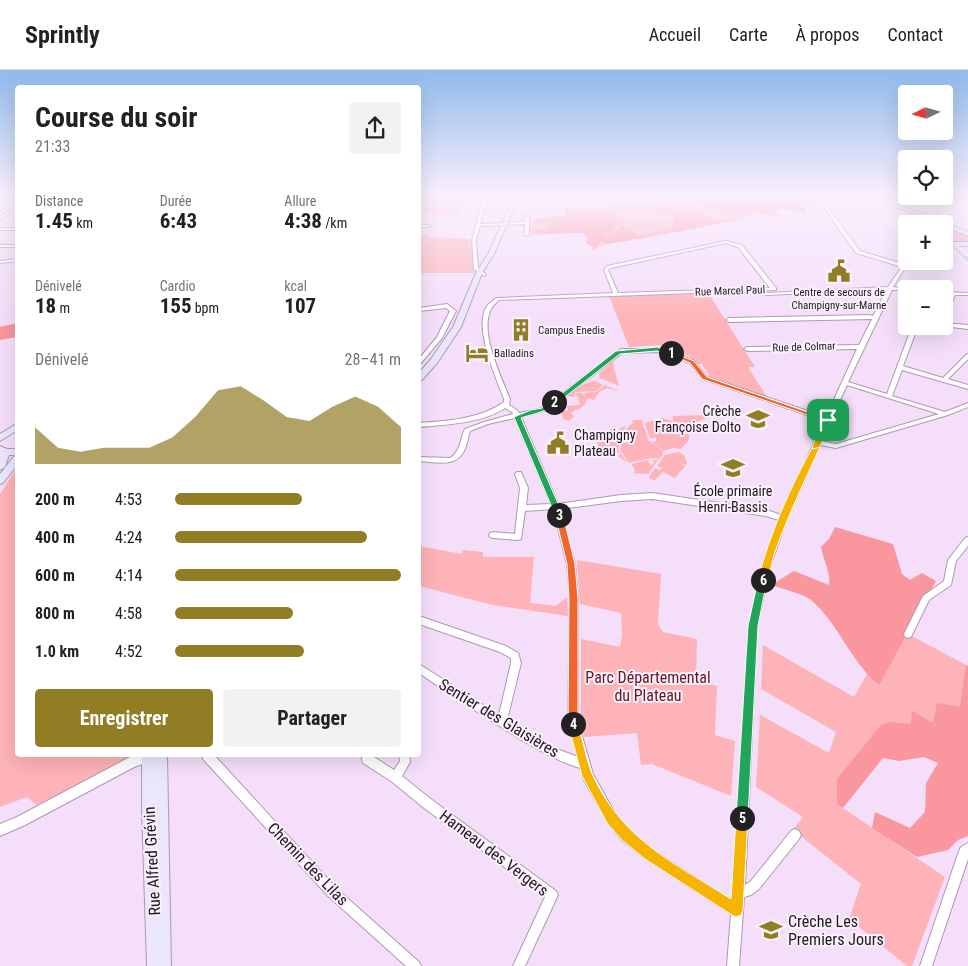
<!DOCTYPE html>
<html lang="fr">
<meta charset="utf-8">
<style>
:root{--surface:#fff;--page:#f2f2f2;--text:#202124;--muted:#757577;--line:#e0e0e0;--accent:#907d24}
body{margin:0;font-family:"Roboto Condensed",sans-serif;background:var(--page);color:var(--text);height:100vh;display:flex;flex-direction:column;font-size:19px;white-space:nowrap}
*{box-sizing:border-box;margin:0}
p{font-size:16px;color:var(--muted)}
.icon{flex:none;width:28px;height:28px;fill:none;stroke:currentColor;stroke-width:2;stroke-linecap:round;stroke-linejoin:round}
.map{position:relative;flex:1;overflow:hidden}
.panel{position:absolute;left:15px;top:15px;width:406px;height:672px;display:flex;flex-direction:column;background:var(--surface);border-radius:5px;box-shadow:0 5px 20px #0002}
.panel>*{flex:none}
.needle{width:32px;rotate:265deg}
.controls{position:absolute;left:898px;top:15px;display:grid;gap:10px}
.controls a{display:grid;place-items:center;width:55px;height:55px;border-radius:5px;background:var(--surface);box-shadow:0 5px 20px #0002;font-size:25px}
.pin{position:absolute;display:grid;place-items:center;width:42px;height:42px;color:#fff;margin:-21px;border-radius:10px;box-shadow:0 2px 8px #0006}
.km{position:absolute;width:25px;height:25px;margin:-12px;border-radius:50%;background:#222;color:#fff;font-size:14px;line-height:25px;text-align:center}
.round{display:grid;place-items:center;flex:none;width:52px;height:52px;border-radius:5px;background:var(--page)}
.summary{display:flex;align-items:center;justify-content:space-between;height:85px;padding:0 20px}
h1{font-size:28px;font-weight:700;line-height:38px}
.figures{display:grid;grid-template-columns:repeat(3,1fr);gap:8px;height:85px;padding:5px 20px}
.figures div{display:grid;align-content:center}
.figures b{font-size:21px;font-weight:700}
.figures small{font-size:14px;font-weight:400}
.figures p{font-size:14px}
.chart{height:140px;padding:10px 20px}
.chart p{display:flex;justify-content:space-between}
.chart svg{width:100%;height:90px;margin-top:5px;fill:var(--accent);opacity:.7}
.button{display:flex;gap:10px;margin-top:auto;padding:10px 20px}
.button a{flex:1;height:58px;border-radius:5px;background:var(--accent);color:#fff;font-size:20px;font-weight:700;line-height:58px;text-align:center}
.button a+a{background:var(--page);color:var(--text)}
ul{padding:0 20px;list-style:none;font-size:16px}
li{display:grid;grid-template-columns:80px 60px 1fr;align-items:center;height:38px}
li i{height:12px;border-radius:6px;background:var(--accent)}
header{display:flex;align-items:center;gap:30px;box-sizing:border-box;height:70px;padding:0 25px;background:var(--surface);border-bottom:1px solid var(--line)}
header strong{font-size:24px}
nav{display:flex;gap:28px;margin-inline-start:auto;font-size:18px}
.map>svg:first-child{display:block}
</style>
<header>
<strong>Sprintly</strong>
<nav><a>Accueil</a><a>Carte</a><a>À propos</a><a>Contact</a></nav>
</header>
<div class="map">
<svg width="968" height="896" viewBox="0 0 968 896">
<rect width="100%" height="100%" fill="#f5defa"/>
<path fill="#fdb3b7" d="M419 125H466L457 145 419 143Z
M687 125H814L819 133H800L803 137H751L758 145 603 175 593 180 586 162 530 165V152C540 145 554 146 566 146L564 138 607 139Z
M944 156 968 165V173L951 171 944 163Z
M428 164 427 167 470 169 474 203H419V167Z
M709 224 755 297H748L767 327 710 307 702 294H697L689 289 691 287 662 275 629 277 609 226Z
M614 290 613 294 619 316 600 308 599 304Z
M595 311 603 315 596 321 575 322V327L567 326C576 319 583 313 595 311Z
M605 315 621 322 607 318 599 322 594 330 589 328 585 332 586 333 578 340 576 339 571 343 574 346 569 351 563 349 561 341 568 340 567 336 580 335 578 327H581H577L576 323H582L585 327 584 323 596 322Z
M709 345 711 346 689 356 673 351V346Z
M663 348 683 355 684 359 689 358V370L681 379 673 378 664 381 652 372 656 371V368H650L645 353Z
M634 350H642L644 355H642L645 359 648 370 663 381V384L659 389 650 388 629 393 620 380 622 373H628L622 369 626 367 624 362 630 355 634 353 631 352Z
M616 356 613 360 616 362 624 356 626 357 621 363 618 380 628 393 618 386 621 384 617 382 612 385 603 387 604 385 597 373 598 372 596 367 599 365H601Z
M678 382 684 385 687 393 685 395 675 391 685 396 675 408 663 402 655 410 650 409 649 407 655 398 660 400 662 398 657 396 665 385Z
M649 390 648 392 651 395 654 393 653 390H658L648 404 634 403 635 400 631 394Z
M17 398 18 685H141L36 735 27 727 0 737V424Z
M419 476 462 484 463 480 483 482V487H534L530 533 556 536 567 527 568 546 493 535 419 516Z
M577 490 661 504 658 554 663 562 697 569 696 610 717 616 715 665 735 671 731 726 652 694 641 695 637 663 584 667 581 650V569L620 577 622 565 621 543 580 534Z
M904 562 968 596V713L882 655 857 687 837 709V734L945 807 912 896H907L849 849 861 814 793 760 803 747 756 717 760 645 829 683 836 662 761 619 763 575 854 627 884 574Z"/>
<path fill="#f9969e" d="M694 125H812L818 133 798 132 806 140V143C795 142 784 136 774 141L780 145C768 148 762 141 753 142 735 143 712 140 693 132Z
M679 135 706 139 703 141 704 145 719 152 730 150 729 148 739 150 639 169 632 168 633 170 608 174 602 171 595 178 586 173 588 169 582 163 529 164H534L535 160H548L547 155 551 152H534L536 150 566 146 564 138 591 139 624 135 607 139 619 153 613 161 607 164 605 168H607L609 164 618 160 622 154 624 158 636 163 637 165C648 167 657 161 669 160L673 155 674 147 664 141 653 138Z
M17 253V267L0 270V257Z
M835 457 893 474 902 504 910 510 922 503 936 511 879 615C850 591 839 554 811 530 801 523 783 519 771 515L794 501 829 515C831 502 823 490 821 477L829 469Z
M966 595 968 596V766L958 770 948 780 917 787 872 758 875 742 910 758 925 742 926 713 938 693 924 687 899 691 883 688 843 738 837 734V709L881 655 889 652 911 654 912 641 933 653 937 633 960 637Z"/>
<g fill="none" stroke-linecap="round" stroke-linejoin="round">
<defs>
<path id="street" d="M484 125H488L480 154 525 152V147L527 146 529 147V165L527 166 525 165V154L480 156 476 170 478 198 486 204V205L484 206 474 199 472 170Z
M815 125H819L860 181 900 193 904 190 908 191 904 195 905 198 893 217 908 219H906V220H892L848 312 887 324 912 256H918L903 296 943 308 966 285 968 284V289L948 309 968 315V319L902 300 892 326 945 342 968 333V337L948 345 836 378 820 375 787 449 771 494 757 556 745 815 751 811 791 761 795 759 799 761 801 765 799 769 759 819 751 825 744 827 739 896H727L731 844 646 789 622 770 608 753 584 710 580 698C556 691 534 677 512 664 480 644 449 624 419 603V594L499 645 511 593V588L500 582 419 554V546L506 576 518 583 521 593 507 650 557 679 578 687 568 652 570 529 567 494 554 442 553 439 525 441 521 469 518 470 493 468 490 467 489 465 490 463 493 462 515 464 520 418 515 404 517 402H521L528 418 526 435 551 434 515 348 488 354 470 361C468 368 467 375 464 381 456 398 434 392 419 391V387L450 388C461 381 460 369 465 359L484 352 513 344 512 342 505 338C483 353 445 355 419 357V353C447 351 480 349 504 332V329C496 308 473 256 487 236 489 233 494 230 496 228L613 223 604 200 607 196 726 171 742 175 776 218V220L499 230C496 233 493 235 491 239 479 262 501 306 510 329L509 335 517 340 519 343 543 338 621 279H667L694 291 707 307 826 347 857 279 747 281 744 279 747 277 859 275 872 249 729 252 726 250 729 248 869 245 873 246 887 220 766 225 764 224 766 223 888 217 901 198 899 196 856 183ZM726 173 738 177 770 218 618 223 608 200 611 198ZM664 282 690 293 703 309 824 351 781 445 767 440 652 423 621 425 558 434 521 347 547 340 622 283ZM847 315 939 344 836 374 821 371ZM652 429 766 446 779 450 763 494 749 556 732 831 654 781 630 762 616 745 593 704 578 652V529L575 494 560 439 621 431Z
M18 130V132L0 134V132Z
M18 134V137L0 150V147Z
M419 155H429L431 156 429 157H419Z
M0 158H18V160H0Z
M0 175H18V177H0Z
M18 189V191L0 193V191Z
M944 222 968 223V225H955L947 243 944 245V238L950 225 944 224Z
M447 234 456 241 442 268 421 293 419 294V289L437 267 450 241 446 238 419 241V238Z
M944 253 968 255V259L943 256H944Z
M968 467V476L956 491 951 515 929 530 911 567 908 568 905 567 904 564 923 526 944 511 948 490 965 468Z
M137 685H153L154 687 153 691 136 696 25 755 0 766V754L17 747 130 687Z
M202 685H214L336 818 419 892 421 896H406L328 826 203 689Z
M361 685H371L394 700 400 691 399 685H409L410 692 402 706 432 730 556 821 558 825 525 896H513L545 827 424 738 391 711 363 693Z
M968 773V789L932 896H920L959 781 961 777Z"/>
<path id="secondary" d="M515 125H520L494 184 482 203 461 257 437 293 422 310H419V303L431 289 453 257 476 203 488 184Z
M858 125H867L927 145 922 146Z
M943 151 968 162V166L941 154Z
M968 172V176H950L947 174 950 172Z
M18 353V360L0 371V364Z
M0 376 7 379H18V394L3 413 0 414V404L15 385H9L5 397 0 400Z
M142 685H167L171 896H147L142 738Z"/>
<path id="primary" d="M945 125H951L938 145 946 150V152L944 154H937L940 151 932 147H924L936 154H926L917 148V146L933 144Z
M944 166 968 187V193L944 171Z"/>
</defs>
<use href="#street" stroke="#ae98b2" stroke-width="2"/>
<use href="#secondary" stroke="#ae98b2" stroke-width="2"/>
<use href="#primary" stroke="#fff" stroke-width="3"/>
<use href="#street" fill="#fff" fill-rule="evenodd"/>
<use href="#secondary" fill="#eae6fb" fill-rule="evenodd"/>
<use href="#primary" fill="#d5ccf7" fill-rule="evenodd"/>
</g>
<linearGradient id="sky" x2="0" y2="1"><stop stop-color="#90b9eb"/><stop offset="0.5" stop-color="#faf0fd"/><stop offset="1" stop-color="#faf0fd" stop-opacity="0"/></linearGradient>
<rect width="968" height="251" fill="url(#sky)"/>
<path fill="#f0652b" stroke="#fff" d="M669 281 694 291 707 307 831 350 825 351 702 309 690 293 669 284Z"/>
<path fill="#22a559" stroke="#fff" d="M657 277 674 283 671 285 657 281 620 284 556 334 551 332 616 281Z"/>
<path fill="#22a559" stroke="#fff" d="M551 331 557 332C546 343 535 343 521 348L563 445 559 448 555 445 514 347 531 340 542 338Z"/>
<path fill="#f0652b" stroke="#fff" d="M559 442 563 445 575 494 578 529V654L577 657 573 659 569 657 568 654 569 529 567 494 555 445Z"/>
<path fill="#f5b400" stroke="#fff" d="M573 649 577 650 578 654C583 670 586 690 593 706 624 771 673 792 731 829L736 748 738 744 742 742 746 744 748 748 743 840 741 845 736 847 732 845 645 789 622 770 607 753 582 706 568 654 569 650Z"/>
<path fill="#22a559" stroke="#fff" d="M763 506 767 510 758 556 748 748 746 752 742 754 738 752 736 748 748 556 758 510Z"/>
<path fill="#f5b400" stroke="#fff" d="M813 376 820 377C804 412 788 446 775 482 772 490 770 510 763 514L760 512 758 510C769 465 791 416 813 376Z"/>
<path fill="#f5b400" stroke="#fff" d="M828 347 831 350 820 377 813 379 812 377 824 350Z"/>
<defs>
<symbol id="civic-bare" viewBox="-9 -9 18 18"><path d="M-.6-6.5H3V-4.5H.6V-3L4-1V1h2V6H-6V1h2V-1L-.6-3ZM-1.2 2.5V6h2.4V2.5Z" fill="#907d24" stroke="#faf1fc" stroke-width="2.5" paint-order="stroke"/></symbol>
<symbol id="building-bare" viewBox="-9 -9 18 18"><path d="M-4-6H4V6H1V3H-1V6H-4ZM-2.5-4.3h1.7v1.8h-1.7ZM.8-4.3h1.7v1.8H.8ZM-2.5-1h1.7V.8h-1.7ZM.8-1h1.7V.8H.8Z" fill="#907d24" stroke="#faf1fc" stroke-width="2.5" paint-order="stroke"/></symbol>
<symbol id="hotel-bare" viewBox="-9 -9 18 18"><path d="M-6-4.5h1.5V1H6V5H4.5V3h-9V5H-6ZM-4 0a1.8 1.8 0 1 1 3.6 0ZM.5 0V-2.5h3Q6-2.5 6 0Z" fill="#907d24" stroke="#faf1fc" stroke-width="2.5" paint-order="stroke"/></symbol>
<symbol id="school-bare" viewBox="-9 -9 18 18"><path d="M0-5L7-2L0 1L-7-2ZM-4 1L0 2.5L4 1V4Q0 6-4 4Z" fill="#907d24" stroke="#faf1fc" stroke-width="2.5" paint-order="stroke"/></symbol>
</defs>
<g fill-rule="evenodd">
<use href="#civic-bare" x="823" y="185" width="32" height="32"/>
<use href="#building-bare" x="505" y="244" width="32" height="32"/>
<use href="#hotel-bare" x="461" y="267" width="32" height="32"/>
<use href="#school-bare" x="742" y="333" width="32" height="32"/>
<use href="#civic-bare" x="542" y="357" width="32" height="32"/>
<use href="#school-bare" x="717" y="382" width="32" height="32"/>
<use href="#school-bare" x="755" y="844" width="32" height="32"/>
</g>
<g text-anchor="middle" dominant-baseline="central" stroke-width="4" stroke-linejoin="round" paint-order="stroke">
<g font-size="11" fill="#201721" stroke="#faf1fc">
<text transform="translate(730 221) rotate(-2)">Rue Marcel Paul</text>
<text transform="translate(804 277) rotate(-2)">Rue de Colmar</text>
</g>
<g font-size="11" fill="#201721" stroke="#faf1fc" text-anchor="start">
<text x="839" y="222" text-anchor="middle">Centre de secours de<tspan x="839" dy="13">Champigny-sur-Marne</tspan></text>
<text x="538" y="260">Campus Enedis</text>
<text x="494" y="283">Balladins</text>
</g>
<g font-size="14" fill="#201721" stroke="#faf1fc" text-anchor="end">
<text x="741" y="341">Crèche<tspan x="741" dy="16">Françoise Dolto</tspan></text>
<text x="574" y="365" text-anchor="start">Champigny<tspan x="574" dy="16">Plateau</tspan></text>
<text x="733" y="421" text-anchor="middle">École primaire<tspan x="733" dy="16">Henri-Bassis</tspan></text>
</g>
<g font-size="16" fill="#691324" stroke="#faf1fc">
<text x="648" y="607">Parc Départemental<tspan x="648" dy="18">du Plateau</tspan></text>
</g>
<g font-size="16" fill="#201721" stroke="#faf1fc">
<text transform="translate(499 648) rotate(31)">Sentier des Glaisières</text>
<text transform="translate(494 783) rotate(37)">Hameau des Vergers</text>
<text transform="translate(152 791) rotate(-93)">Rue Alfred Grévin</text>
<text transform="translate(308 794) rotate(46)">Chemin des Lilas</text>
</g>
<g font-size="16" fill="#201721" stroke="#faf1fc" text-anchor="start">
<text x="788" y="851">Crèche Les<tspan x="788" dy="18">Premiers Jours</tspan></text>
</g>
</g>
</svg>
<div class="controls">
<a><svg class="needle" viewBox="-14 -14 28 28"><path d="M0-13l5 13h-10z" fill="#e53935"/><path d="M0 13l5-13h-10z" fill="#757577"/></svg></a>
<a><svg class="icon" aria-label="locate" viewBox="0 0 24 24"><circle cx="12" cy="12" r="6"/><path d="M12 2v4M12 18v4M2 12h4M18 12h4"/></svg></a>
<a>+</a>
<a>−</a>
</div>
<div class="pin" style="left:828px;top:350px;background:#1e9e55"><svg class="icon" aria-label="arrive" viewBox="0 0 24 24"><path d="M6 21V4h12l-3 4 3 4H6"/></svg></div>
<b class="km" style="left:671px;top:283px">1</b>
<b class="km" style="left:554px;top:332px">2</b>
<b class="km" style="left:559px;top:445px">3</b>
<b class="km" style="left:573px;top:654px">4</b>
<b class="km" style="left:742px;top:748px">5</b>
<b class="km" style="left:763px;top:510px">6</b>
<section class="panel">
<div class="summary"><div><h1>Course du soir</h1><p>21:33</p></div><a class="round"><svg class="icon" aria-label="share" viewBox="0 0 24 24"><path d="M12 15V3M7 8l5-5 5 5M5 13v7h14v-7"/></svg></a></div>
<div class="figures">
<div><p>Distance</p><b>1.45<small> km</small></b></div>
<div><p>Durée</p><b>6:43</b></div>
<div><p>Allure</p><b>4:38<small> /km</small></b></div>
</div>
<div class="figures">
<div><p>Dénivelé</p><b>18<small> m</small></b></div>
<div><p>Cardio</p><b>155<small> bpm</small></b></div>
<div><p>kcal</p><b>107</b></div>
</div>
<div class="chart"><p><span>Dénivelé</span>28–41 m</p>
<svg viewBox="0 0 160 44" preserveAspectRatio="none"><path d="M0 44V26L10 36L20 38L30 36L40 36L50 36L60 31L70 21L80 8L90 6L100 13L110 21L120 23L130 16L140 11L150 16L160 26V44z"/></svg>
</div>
<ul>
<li><b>200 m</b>4:53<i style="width:56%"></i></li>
<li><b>400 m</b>4:24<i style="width:85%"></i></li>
<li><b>600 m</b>4:14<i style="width:100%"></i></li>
<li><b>800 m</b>4:58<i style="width:52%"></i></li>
<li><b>1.0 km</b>4:52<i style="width:57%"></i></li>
</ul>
<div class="button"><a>Enregistrer</a><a>Partager</a></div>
</section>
</div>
